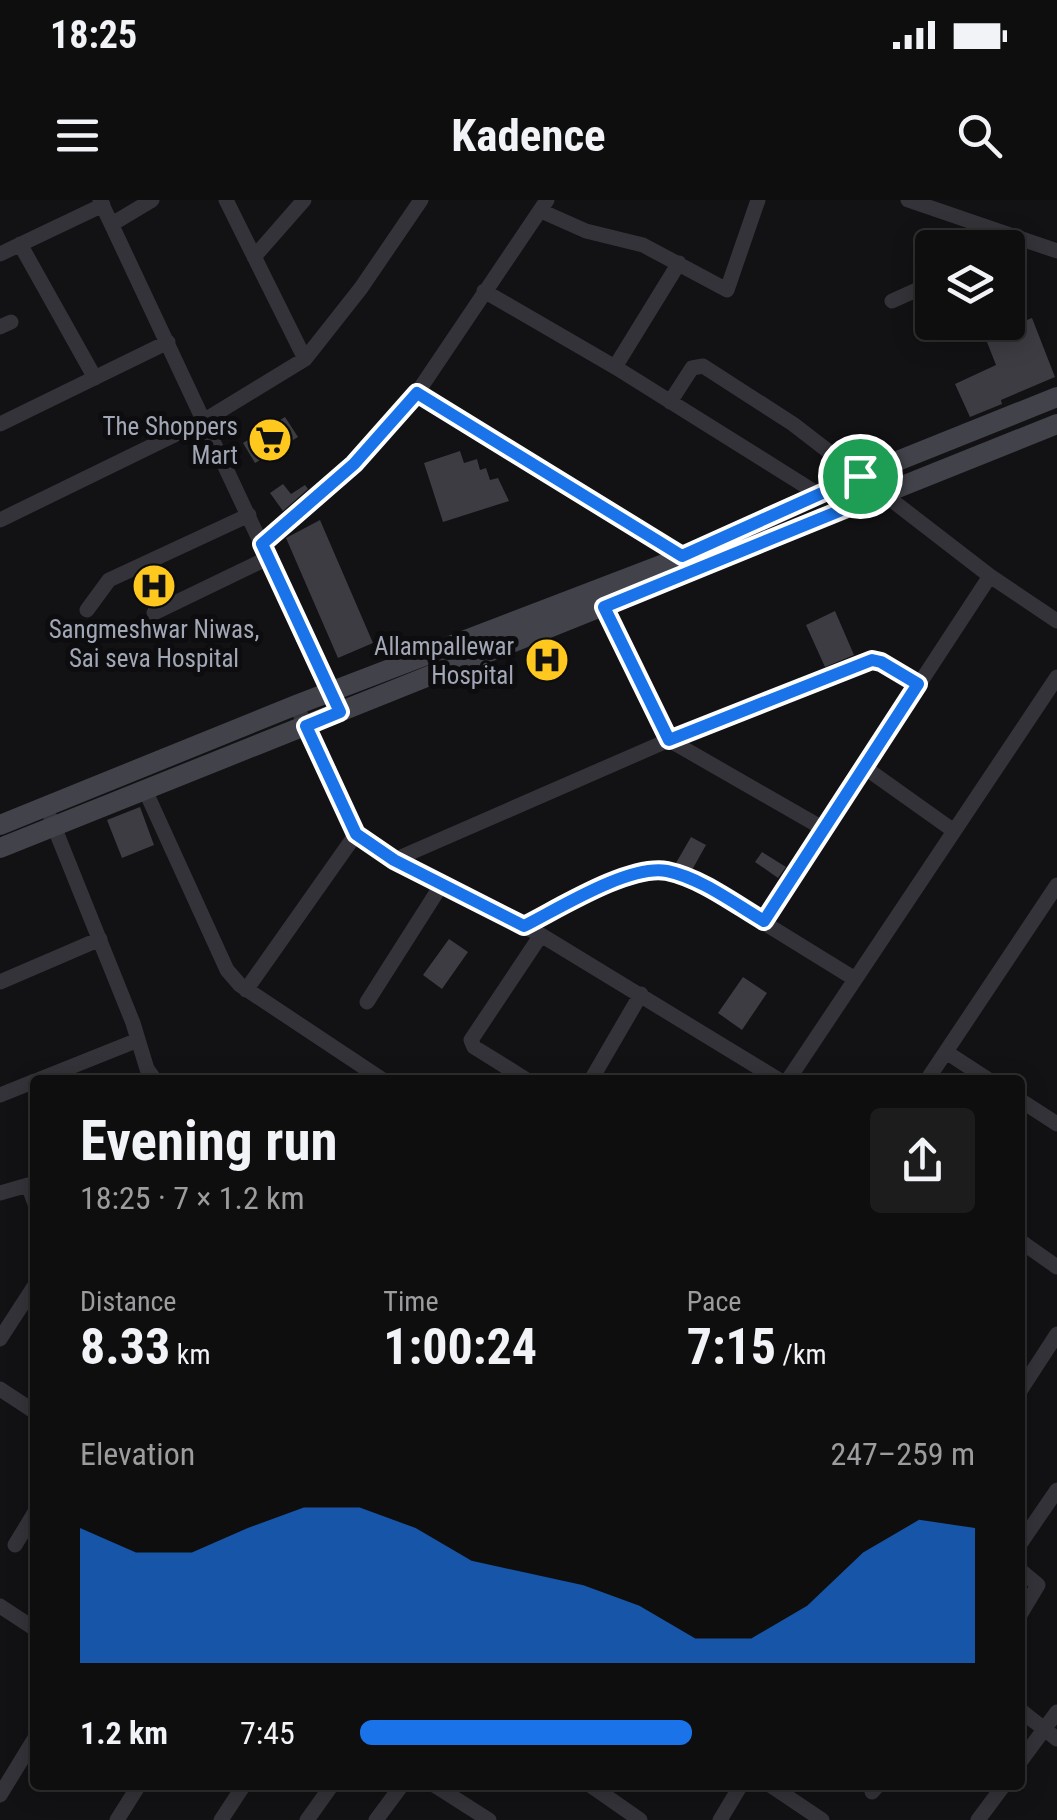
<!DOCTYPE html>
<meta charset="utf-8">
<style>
:root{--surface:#0e0e0f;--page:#1c1c1d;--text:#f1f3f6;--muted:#9b9c9e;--line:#2e2e2f;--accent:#1a73e8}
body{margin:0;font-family:"Roboto Condensed",sans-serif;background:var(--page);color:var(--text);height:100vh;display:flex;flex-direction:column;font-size:38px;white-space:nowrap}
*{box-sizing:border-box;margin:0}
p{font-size:32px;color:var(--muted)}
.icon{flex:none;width:55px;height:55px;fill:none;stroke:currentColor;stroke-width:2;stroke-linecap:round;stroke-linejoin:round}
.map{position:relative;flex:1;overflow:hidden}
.details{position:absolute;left:30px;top:875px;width:995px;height:715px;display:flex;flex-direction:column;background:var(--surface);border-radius:10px;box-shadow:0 5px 25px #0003,0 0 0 2px var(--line)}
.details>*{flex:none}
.buttons{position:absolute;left:915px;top:30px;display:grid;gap:20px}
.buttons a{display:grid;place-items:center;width:110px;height:110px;border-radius:10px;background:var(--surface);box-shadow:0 5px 25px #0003,0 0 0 2px var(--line);font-size:50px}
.pin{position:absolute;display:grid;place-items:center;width:85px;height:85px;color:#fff;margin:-42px;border:5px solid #fff;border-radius:50%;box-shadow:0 2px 10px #0007}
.round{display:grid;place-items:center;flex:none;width:105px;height:105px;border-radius:10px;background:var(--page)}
.summary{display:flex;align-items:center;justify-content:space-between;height:170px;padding:0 50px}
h1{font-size:55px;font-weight:700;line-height:75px}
.figures{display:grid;grid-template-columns:repeat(3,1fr);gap:15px;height:170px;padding:10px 50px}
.figures div{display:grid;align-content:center}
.figures b{font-size:50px;font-weight:700}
.figures small{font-size:28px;font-weight:400}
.figures p{font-size:28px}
.chart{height:280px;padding:20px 50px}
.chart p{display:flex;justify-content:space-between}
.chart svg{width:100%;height:180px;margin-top:10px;fill:var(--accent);opacity:.7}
ul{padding:0 50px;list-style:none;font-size:32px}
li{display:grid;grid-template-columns:160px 120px 1fr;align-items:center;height:75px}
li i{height:25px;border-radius:12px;background:var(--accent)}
.status{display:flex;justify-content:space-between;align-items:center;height:70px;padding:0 50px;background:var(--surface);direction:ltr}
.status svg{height:28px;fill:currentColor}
header{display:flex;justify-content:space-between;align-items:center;height:130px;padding:0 50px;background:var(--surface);font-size:45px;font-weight:700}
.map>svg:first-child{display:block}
</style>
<div class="status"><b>18:25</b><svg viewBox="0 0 49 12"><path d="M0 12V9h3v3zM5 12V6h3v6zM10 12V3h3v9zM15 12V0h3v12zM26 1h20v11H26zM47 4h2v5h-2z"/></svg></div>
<header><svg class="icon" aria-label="menu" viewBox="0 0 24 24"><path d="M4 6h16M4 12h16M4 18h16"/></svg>Kadence<svg class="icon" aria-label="search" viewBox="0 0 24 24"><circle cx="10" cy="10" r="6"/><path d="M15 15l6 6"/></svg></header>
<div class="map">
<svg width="1057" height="1620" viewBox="0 0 1057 1620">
<rect width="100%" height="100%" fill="#121214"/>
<path fill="#3c3c42" d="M1032 118 1055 177 1001 200 1002 204 970 217 955 184 996 165 985 137Z
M285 217 298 237 255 263 243 243Z
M460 251 464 263 477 259 480 270 486 268 490 280 498 278 509 301 443 322 424 263Z
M283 284 291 294 305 285 308 289 283 311 270 293Z
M320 320 373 443 338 458 286 338Z
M159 369 169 390 148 401 137 379Z
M835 411 854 455 825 467 806 425Z
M556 440 568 463 536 478 525 455Z
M140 607 154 645 122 658 107 620Z
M691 637 706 645 692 670 676 663Z
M762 652 786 667 778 678 755 662Z
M449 739 468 752 442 789 423 775Z
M743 777 767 793 742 830 718 813Z"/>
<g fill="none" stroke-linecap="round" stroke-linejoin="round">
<path stroke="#333339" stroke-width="15" d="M100 0 334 499
M226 0 305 159
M908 0 1057 51
M541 11 586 31 643 45 727 90 758 0
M112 24 152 0
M20 44 95 178
M0 54 103 5
M254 57 304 0
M484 91 615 167 818 294
M892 101 932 83
M0 127 11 122
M615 167 679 63
M417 193 686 359
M670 202 692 168 703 166 793 224 990 376 1057 421
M0 224 168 142
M0 320 205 220 305 159 361 88 421 0
M262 344 353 264 417 193 547 0
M604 407 669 540 824 629
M87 410 109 380 249 315
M154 413 268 358
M296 505 352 627 361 639 394 660 541 735 779 880
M864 567 954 631
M145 590 227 770 240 785 383 880
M51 619 133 823 147 869 155 880
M394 660 669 540 872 460 881 462 918 484
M764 721 990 376
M524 726 622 677 665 671 709 689 855 779
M0 782 100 739
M246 790 356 634
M367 802 442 684
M946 852 989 880
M38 880 138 840
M527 880 474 847 471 840 541 735
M591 880 641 794
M788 880 1057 477
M927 880 1057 685
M0 895 35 881
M1020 900 1057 924
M0 993 28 985 35 1004
M1020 1041 1057 1067
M0 1139 35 1085
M0 1189 35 1212
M1020 1191 1057 1134
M1020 1344 1057 1290
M15 1345 35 1312
M1020 1370 1038 1385 1020 1415
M0 1406 35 1429
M1020 1510 1057 1539
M1020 1562 1057 1512
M434 1585 489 1620
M590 1585 640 1620
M770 1585 822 1620
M872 1592 878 1585
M0 1595 35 1538
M117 1620 139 1585
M221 1620 244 1585
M307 1620 332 1585
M376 1620 402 1585
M720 1620 741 1585
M978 1620 1004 1585"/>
<path stroke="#41424a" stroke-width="20" d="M0 625 296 505 682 357 860 276 1057 197
M0 648 1057 224"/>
</g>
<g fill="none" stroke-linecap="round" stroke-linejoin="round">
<defs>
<path id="route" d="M417 193 682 356 860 276 881 294 604 407 669 540 872 460 881 462 918 484 764 721C735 704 701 678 667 671 629 664 558 709 524 726L394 660 356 634 306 526 340 512 262 344 354 264Z"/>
</defs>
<use href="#route" stroke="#fff" stroke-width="20"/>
<use href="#route" stroke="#1a73e8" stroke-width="12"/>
</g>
<defs>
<symbol id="supermarket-disc" viewBox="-11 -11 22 22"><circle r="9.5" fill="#ffc81f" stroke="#0d0d0f"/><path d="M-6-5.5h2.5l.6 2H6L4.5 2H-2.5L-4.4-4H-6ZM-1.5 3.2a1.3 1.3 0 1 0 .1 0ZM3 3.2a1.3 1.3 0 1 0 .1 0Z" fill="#111"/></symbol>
<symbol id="hospital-disc" viewBox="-11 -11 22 22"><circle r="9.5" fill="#ffc81f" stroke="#0d0d0f"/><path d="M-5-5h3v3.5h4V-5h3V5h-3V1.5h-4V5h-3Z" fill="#111"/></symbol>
</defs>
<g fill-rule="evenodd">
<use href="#supermarket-disc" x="245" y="215" width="50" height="50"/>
<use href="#hospital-disc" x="129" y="361" width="50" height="50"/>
<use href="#hospital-disc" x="522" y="435" width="50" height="50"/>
</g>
<g text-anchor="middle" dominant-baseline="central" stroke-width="10" stroke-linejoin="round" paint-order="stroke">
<g font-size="25" fill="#a2a7b6" stroke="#0d0d0f" text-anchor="end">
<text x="238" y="226">The Shoppers<tspan x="238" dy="29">Mart</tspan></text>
<text x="154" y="429" text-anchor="middle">Sangmeshwar Niwas,<tspan x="154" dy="29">Sai seva Hospital</tspan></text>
<text x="514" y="446">Allampallewar<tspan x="514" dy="29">Hospital</tspan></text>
</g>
</g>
</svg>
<div class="buttons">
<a><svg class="icon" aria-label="layers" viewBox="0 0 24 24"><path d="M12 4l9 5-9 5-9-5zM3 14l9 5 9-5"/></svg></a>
</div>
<div class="pin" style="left:860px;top:276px;background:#1e9e55"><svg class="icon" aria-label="arrive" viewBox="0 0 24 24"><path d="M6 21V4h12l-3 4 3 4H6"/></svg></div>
<section class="details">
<div class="summary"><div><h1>Evening run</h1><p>18:25 · 7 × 1.2 km</p></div><a class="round"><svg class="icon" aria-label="share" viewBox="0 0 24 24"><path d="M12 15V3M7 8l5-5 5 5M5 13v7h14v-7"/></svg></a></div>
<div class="figures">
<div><p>Distance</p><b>8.33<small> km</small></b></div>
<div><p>Time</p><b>1:00:24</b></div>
<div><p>Pace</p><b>7:15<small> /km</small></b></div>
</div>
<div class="chart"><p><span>Elevation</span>247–259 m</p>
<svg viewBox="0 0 160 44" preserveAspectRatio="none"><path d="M0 44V11L10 17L20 17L30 11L40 6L50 6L60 11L70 19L80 22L90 25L100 30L110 38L120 38L130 30L140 17L150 9L160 11V44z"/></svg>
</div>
<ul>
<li><b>1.2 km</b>7:45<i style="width:54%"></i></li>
</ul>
</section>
</div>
